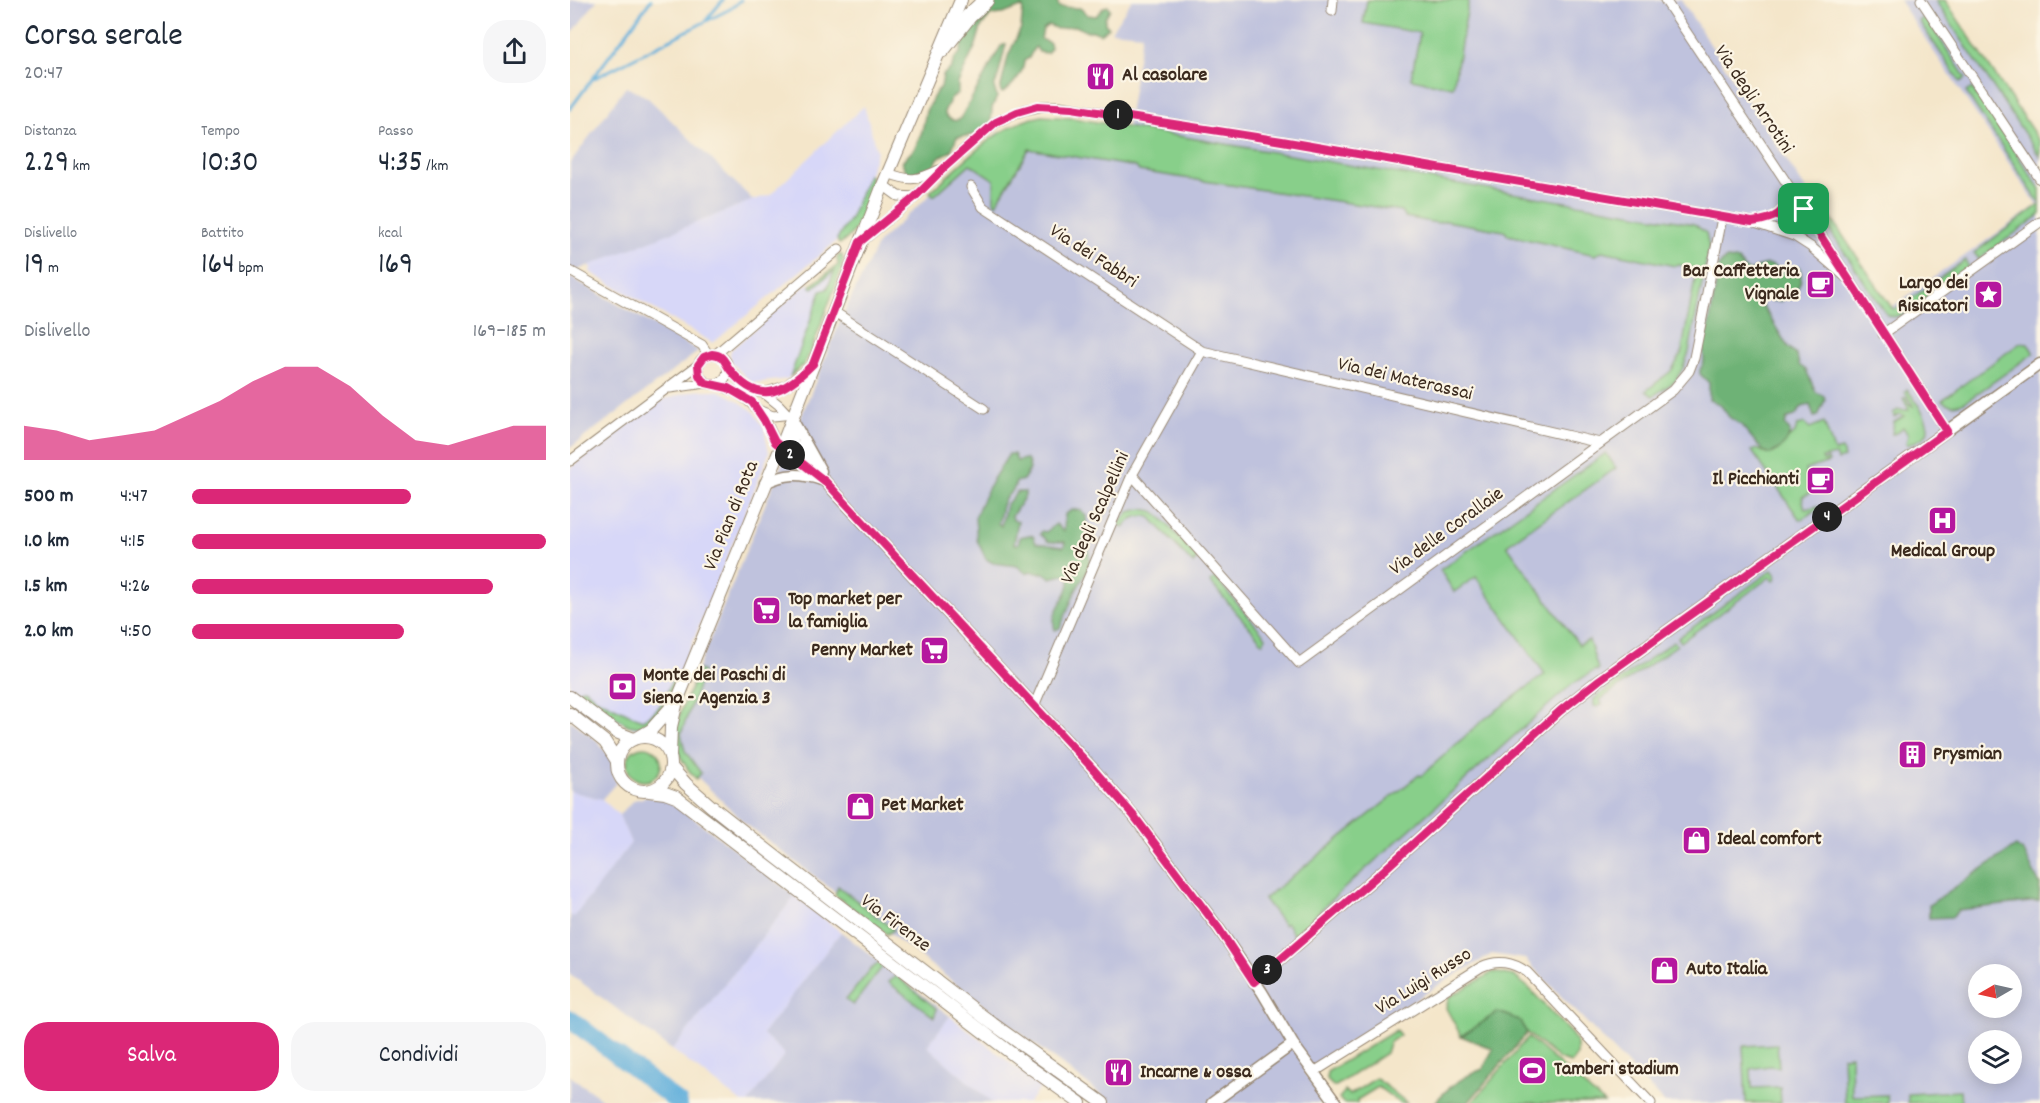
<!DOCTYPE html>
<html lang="it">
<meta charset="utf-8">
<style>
:root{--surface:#fff;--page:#f6f6f7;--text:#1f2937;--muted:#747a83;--accent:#db2777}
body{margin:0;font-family:Dekko,sans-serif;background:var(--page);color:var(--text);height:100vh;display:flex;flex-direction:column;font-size:22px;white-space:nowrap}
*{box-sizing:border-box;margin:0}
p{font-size:20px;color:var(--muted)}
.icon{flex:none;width:33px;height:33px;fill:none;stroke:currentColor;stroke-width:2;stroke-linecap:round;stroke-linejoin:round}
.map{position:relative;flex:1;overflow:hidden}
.details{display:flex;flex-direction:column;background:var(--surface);width:570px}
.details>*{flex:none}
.needle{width:39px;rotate:261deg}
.tools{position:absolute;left:1398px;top:964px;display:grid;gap:12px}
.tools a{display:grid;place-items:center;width:54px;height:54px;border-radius:50%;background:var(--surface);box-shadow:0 3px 15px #0003;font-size:30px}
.pin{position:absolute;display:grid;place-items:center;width:51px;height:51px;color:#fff;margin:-26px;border-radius:12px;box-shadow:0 3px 9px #0006}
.km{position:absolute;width:30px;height:30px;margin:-15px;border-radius:50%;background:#222;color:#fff;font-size:16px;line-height:30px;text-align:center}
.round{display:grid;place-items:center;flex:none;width:63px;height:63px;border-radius:24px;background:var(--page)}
.overview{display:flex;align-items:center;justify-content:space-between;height:102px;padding:0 24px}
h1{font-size:33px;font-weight:600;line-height:45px}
.figures{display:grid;grid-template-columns:repeat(3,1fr);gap:9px;height:102px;padding:6px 24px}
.figures div{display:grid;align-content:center}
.figures b{font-size:30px;font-weight:600}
.figures small{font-size:16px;font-weight:400}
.figures p{font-size:16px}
.chart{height:168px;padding:12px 24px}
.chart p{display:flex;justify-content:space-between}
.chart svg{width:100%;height:108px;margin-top:6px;fill:var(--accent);opacity:.7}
.action{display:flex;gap:12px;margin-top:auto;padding:12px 24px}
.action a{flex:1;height:69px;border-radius:24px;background:var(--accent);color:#fff;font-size:24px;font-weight:600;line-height:69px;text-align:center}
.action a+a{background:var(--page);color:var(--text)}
ul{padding:0 24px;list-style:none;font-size:20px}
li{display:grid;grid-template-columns:96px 72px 1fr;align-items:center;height:45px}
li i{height:15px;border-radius:8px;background:var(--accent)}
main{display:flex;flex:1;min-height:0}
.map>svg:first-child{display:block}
</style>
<main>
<section class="details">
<div class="overview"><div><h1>Corsa serale</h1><p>20:47</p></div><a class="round"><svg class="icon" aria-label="share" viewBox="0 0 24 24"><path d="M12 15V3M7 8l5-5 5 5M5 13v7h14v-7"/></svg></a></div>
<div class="figures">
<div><p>Distanza</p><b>2.29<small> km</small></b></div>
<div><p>Tempo</p><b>10:30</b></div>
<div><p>Passo</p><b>4:35<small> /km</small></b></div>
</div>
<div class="figures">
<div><p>Dislivello</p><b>19<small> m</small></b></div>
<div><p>Battito</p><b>164<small> bpm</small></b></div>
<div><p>kcal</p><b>169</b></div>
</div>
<div class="chart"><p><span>Dislivello</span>169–185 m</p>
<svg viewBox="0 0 160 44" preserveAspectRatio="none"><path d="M0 44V30L10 32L20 36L30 34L40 32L50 26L60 20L70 12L80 6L90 6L100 14L110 26L120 36L130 38L140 34L150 30L160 30V44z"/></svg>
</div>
<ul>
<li><b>500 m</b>4:47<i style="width:62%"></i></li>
<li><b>1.0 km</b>4:15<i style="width:100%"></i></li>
<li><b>1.5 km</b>4:26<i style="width:85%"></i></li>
<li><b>2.0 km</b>4:50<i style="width:60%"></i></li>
</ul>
<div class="action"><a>Salva</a><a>Condividi</a></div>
</section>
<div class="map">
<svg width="1470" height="1103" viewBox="0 0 1470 1103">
<rect width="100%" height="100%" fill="#fcf5e5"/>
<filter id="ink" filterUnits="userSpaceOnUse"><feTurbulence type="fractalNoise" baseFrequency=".0167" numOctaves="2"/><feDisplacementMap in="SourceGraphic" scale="12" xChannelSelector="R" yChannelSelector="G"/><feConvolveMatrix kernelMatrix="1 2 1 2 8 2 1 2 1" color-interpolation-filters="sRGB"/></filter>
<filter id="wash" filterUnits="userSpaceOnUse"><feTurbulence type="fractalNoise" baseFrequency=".008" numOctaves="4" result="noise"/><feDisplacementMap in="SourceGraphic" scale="24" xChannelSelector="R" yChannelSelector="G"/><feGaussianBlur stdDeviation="1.35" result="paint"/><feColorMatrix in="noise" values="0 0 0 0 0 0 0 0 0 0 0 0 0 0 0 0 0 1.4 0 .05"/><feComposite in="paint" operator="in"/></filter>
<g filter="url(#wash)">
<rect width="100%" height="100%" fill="#f4e6ca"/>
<path fill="#d7d7f8" d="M294 106 307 151 283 220 268 240 143 343 20 272 21 268 19 265 183 200 200 195Z
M267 266 218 379 182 383 162 363 160 355 161 350 238 283 242 288Z
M140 390 150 391 162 397 183 411 194 428 199 453 97 706 74 729 66 730 41 718 0 691V468L83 405 95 399 124 391Z
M0 791 32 799 49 815 61 843 4 918 0 915Z
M225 896 271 932 193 1034 215 1054 178 1103H173L102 1050Z
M380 1016 471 1087 458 1103H422L357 1046Z"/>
<path fill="#bfc2dd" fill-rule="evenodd" d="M0 0H27L0 36Z
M562 0H1111L1316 311 1467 205 1329 0H1371L1470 145V1103H1095L955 959 922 954 870 984 734 1072 756 1103H542L176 824 114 764 107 739 108 717 272 317 308 243 427 133 476 116 557 127 572 34 541 31ZM1408 975H1442V1008H1408ZM1408 1041H1442V1074H1408Z
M56 87 77 97 183 200 0 273V163Z
M0 277 129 351 0 448Z
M0 720 25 739 41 758 46 783 32 799 0 791Z
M76 797 91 798 104 803 225 896 102 1050 0 974V915L4 917 61 843 49 815 64 800Z
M271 932 380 1016 357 1046 422 1103H178L215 1054 193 1034Z
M0 1076 37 1103H0Z"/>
<path fill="#88cf8a" stroke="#627c54" stroke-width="1.5" d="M797 0H899L883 87 841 79 850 33 793 23Z
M1365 0H1375L1470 142V157Z
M1355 17 1396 78 1390 82 1349 21Z
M1402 88 1470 189V215L1409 259 1404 253 1470 204 1396 92Z
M472 116 503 118 1124 224 1136 233 1139 247 1119 352 1113 368 1105 381 1083 396 1076 391 1101 371 1111 355 1126 274 1123 268 1110 265 1105 266 1032 251 1025 255 938 235 934 231 876 221 867 223 835 217 831 211 569 171 566 167 459 149 426 204 424 202V180L400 164 364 196 360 192C394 162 426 124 472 116Z
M298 175 301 177C302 196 287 237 269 244L267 239 280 219Z
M1246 196 1322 308 1326 309 1335 303 1395 260 1399 267 1331 315 1324 317 1317 315 1239 200Z
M269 255H272L273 261 271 271 241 351 233 366H231L220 377 251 291 257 289 265 270 243 288 240 286 268 265 267 258Z
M1450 343 1458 344 1464 353 1395 402C1387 405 1379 407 1372 400Z
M1337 389C1344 399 1366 426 1355 436 1351 440 1343 442 1338 445L1336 443 1338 435 1333 427 1327 433 1322 434 1324 422 1334 416 1330 414 1324 417 1323 413 1328 410H1339L1333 398H1336L1339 404 1343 406 1335 392Z
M1254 422 1264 451 1272 449 1274 458 1268 460 1266 455 1252 458 1253 461 1258 459 1259 462 1235 470 1240 493 1232 497 1235 509 1248 506V509L1230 520 1182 451 1187 448C1209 465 1210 440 1225 433L1227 426 1234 423 1240 428Z
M1036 453 1046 468 937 545 1009 645 1019 640 1028 669 1027 671 1025 670 1001 685 760 901 724 936 717 923 714 925 694 899 849 775 851 776 912 721 975 674 906 577 884 592 870 570Z
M572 509 583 511 590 516 627 558 623 564 580 517C568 514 561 518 554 527L548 525 559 512Z
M1202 570 1206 575 1205 580 1203 581 1200 577 1111 642 1108 638Z
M645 578 696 637 693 643 640 582Z
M1104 641 1107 645 1030 700 1032 704 1028 707 1024 706V699Z
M129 670 133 672 111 734 115 751 131 773 126 779C89 739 111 713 129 670Z
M104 675 108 678C99 700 87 735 58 725L0 690 3 688 8 691 14 688 27 699 72 720C93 710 96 695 104 675Z
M57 764a17 17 0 1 1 34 0a17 17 0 1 1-34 0Z
M268 886 324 930 317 934 265 895Z
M309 963 313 966 283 1005 276 1000 300 970Z
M923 972 944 976 959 988 1002 1035 1007 1044V1055L1001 1063 989 1059 957 1033 949 1020 928 1012 891 1036 876 1008 879 997Z
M326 976 367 1009 364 1017 318 982Z
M826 1030 830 1035 819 1043 816 1053 766 1086H763C758 1082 756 1079 757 1072Z
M958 1037 1034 1103H902Z
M1207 1044 1209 1067 1199 1066 1181 1069 1182 1088 1210 1087 1211 1103H1176L1173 1046Z
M1281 1055 1282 1096 1317 1095 1318 1103H1275L1273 1056Z
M806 1078 837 1103H830L808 1087 787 1100V1103H773L769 1098 775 1091 780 1095Z
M1390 1091 1391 1103H1338V1094Z"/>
<path fill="#6eb276" stroke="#546e4a" stroke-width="1.5" d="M420 0H487L489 7 510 8 518 15 526 16 534 7 538 6 540 9 535 18V24L539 27 530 34 523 31H515L506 26 487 29 479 25 473 29 471 39 480 43 481 48 477 53 469 52 466 47 464 48 459 58 454 61C454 73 442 87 432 93L430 90 438 56 451 28 453 8 451 7 433 14 421 15 411 27 406 45 388 83V93L381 98 374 112C376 118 384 123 390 119L431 46 436 44 428 77 424 87 427 97 422 108 421 122 405 135 387 137 381 151 368 158 363 171 337 176 332 162 345 148 352 131 356 111 366 92 371 87 373 75 381 68 385 58 390 53C393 33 408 16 420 0Z
M1155 259 1168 260C1184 284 1184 260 1202 265 1208 267 1213 273 1219 276L1223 268 1230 267C1234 281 1228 287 1221 299L1213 298 1211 301H1202C1200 297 1189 295 1185 297L1194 308 1218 347 1227 356 1229 365 1236 370 1246 392 1254 396 1255 400 1248 416 1244 417 1240 405 1232 407 1225 416 1217 418 1215 425 1220 431C1218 444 1210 449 1200 454L1193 451 1171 425 1159 417 1150 404 1139 400V383L1130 374V370L1134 362 1133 344 1138 332 1149 266Z
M439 454H444L447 461 455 459 458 461 460 469 453 480 446 482C444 493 440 491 435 499 430 506 431 516 428 523L431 526 436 505 447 492H455V496L442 516 443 520 448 521 444 544H448L450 537 459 535 463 536 466 543 494 547 495 542H479L470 534 472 531 476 532 486 524 491 529 494 531 495 514 502 510H511L516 516 520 566 506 590 490 628 485 630C478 610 502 596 499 577L496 574 481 578 474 573H467L460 571 457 574 447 566 423 563 416 559 407 540 405 518 410 505 423 479Z
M1446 846 1454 852 1470 885 1469 901 1388 910 1383 917 1359 918V905Z
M928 1012 949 1020 957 1033 898 1103H865C877 1087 894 1076 913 1069L923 1049 891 1036Z"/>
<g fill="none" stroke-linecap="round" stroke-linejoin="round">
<path stroke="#61afdb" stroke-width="3" d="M137 19 153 0
M21 80 160 9 171 0
M0 109 81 0"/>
<path stroke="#61afdb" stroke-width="18" d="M0 1019 109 1103"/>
</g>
</g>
<g filter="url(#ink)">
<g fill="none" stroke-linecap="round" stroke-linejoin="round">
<defs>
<path id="minor" d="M1095 0 1234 209 1377 431
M1351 0 1470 179
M762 11 763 0
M318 173C340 182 348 180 369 170
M313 185 328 196 345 197
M401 187 413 207 632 351 1030 443
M1186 222C1207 219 1216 210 1221 190
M292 241 345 197 376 166 426 122 454 110 473 106H490L712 141 1182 222 1224 236 1241 247 1277 278
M0 271 132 345 138 354
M263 311 414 409
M1313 334 1470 222
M128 369a15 15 0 1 1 30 0a15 15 0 1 1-30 0Z
M146 354 269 249
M159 369 174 385 184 391 194 393 209 405 222 419
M147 384C168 391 185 402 196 422 201 431 203 440 210 447
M100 388 136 383
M194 393 216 386 241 366
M188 410 203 416 223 414
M0 461 128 365
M562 475 729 663 1103 390 1119 371 1124 358 1152 218
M464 706 562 475 632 351
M744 1072 911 967C928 959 942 962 957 972L1081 1103"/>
<path id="tertiary" d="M222 419 251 471
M219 426 223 442 237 462 524 770 564 816 649 929 692 992 723 1044 766 1103
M210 447 234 465
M195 483C216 473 230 473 252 480
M684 982 814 870 990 711 1029 680 1470 364
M642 1103 723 1044"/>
<path id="secondary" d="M0 697 46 732 64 739
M0 714 35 742 47 761
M47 764a27 27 0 1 1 54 0a27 27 0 1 1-54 0Z
M69 737 81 730 104 704
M100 757 101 727 107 701 216 435 313 185 391 0
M101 767 116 784 141 806 206 857 423 1024 533 1103
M79 791 95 793 106 797 458 1066 510 1103"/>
<path id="trunk" d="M372 50 399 16 416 0"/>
</defs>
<use href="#minor" stroke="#988874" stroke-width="11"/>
<use href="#tertiary" stroke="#988874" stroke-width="13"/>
<use href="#secondary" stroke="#988874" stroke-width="14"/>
<use href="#trunk" stroke="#988874" stroke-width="17"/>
<use href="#minor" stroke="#fff" stroke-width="9"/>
<use href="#tertiary" stroke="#fff" stroke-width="10"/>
<use href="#secondary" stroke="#fff" stroke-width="12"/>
<use href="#trunk" stroke="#fff" stroke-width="15"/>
</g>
</g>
<g fill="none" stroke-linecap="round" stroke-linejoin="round" filter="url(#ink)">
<defs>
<path id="route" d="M468 106 502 108 712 141 1182 222C1206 219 1215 214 1221 190L1377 431 1029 680 990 711 814 870 684 982 649 929 564 816 524 770 256 482 205 442 194 420 182 402 158 388 136 383 132 380 129 375 128 365 134 357 142 354C155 355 154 363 161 371 190 407 215 392 243 364L290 242 345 197 376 166 426 122 447 112Z"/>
</defs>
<use href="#route" stroke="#fff" stroke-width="12"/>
<use href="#route" stroke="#db2777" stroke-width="8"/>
</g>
<defs>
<symbol id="restaurant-square" viewBox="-11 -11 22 22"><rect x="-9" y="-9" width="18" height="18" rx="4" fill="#b5179e" stroke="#fcf5e5"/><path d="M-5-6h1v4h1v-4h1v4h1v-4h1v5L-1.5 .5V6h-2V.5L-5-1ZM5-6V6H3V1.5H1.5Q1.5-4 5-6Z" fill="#fff"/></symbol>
<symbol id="cafe-square" viewBox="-11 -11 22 22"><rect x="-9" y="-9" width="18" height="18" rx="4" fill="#b5179e" stroke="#fcf5e5"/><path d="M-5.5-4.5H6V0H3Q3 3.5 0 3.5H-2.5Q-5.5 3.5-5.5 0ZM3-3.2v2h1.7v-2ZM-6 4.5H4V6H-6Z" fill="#fff"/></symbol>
<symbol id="sight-square" viewBox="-11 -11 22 22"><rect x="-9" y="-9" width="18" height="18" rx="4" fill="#b5179e" stroke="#fcf5e5"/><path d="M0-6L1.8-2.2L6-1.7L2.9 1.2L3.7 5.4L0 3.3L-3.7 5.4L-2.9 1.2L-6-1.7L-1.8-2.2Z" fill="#fff"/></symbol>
<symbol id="hospital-square" viewBox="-11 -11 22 22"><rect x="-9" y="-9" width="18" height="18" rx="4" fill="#b5179e" stroke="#fcf5e5"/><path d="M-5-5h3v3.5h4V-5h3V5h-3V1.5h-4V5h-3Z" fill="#fff"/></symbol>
<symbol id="supermarket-square" viewBox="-11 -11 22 22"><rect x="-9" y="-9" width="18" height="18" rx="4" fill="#b5179e" stroke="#fcf5e5"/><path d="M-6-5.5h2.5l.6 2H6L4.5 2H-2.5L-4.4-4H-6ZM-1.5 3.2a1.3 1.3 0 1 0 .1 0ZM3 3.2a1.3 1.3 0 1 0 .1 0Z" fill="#fff"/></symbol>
<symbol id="bank-square" viewBox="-11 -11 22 22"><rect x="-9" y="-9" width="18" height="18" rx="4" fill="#b5179e" stroke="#fcf5e5"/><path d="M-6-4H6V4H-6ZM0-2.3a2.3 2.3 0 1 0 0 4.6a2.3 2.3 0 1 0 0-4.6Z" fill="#fff"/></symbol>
<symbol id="building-square" viewBox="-11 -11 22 22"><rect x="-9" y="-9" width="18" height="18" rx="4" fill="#b5179e" stroke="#fcf5e5"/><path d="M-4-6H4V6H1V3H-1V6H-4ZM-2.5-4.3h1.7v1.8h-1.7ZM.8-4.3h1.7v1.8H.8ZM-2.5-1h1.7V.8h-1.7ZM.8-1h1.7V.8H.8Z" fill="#fff"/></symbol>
<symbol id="shop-square" viewBox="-11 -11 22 22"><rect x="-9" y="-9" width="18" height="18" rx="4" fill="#b5179e" stroke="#fcf5e5"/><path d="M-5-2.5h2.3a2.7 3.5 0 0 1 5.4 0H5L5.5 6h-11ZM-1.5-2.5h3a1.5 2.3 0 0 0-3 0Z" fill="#fff"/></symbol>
<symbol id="stadium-square" viewBox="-11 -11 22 22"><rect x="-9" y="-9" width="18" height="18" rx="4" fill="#b5179e" stroke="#fcf5e5"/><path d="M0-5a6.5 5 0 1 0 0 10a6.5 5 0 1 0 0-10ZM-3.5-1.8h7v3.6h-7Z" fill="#fff"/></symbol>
</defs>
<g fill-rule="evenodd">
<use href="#restaurant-square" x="514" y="60" width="33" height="33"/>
<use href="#cafe-square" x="1234" y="268" width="33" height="33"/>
<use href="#sight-square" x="1402" y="278" width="33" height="33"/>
<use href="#cafe-square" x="1234" y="464" width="33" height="33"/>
<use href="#hospital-square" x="1356" y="504" width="33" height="33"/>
<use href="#supermarket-square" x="180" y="594" width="33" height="33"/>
<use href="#supermarket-square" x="348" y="634" width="33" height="33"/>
<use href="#bank-square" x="36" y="670" width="33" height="33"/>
<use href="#building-square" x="1326" y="738" width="33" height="33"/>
<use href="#shop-square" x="274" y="790" width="33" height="33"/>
<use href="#shop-square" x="1110" y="824" width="33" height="33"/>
<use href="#shop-square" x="1078" y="954" width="33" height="33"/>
<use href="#stadium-square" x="946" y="1054" width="33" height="33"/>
<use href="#restaurant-square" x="532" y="1056" width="33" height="33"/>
</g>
<g text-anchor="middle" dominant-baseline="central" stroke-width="4.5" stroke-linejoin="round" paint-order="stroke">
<g font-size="20" font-weight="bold" fill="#3b2a1e" stroke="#fcf5e5" text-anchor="start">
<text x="552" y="76">Al casolare</text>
<text x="1229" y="272" text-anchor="end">Bar Caffetteria<tspan x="1229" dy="23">Vignale</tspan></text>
<text x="1398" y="284" text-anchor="end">Largo dei<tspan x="1398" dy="23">Risicatori</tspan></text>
<text x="1229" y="480" text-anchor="end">Il Picchianti</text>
<text x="1373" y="552" text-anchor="middle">Medical Group</text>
<text x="218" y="600">Top market per<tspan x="218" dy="23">la famiglia</tspan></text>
<text x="343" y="651" text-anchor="end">Penny Market</text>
<text x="73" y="676">Monte dei Paschi di<tspan x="73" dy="23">Siena - Agenzia 3</tspan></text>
<text x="1363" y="755">Prysmian</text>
<text x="311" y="806">Pet Market</text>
<text x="1147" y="840">Ideal comfort</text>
<text x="1116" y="970">Auto Italia</text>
<text x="984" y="1070">Tamberi stadium</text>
<text x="570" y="1073">Incarne &amp; ossa</text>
</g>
<g font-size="20" fill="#3b2a1e" stroke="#fcf5e5">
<text transform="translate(1183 100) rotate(56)">Via degli Arrotini</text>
<text transform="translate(523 257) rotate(33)">Via dei Fabbri</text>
<text transform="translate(835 380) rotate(13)">Via dei Materassai</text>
<text transform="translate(162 516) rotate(-68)">Via Pian di Rota</text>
<text transform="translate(526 518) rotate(-66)">Via degli Scalpellini</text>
<text transform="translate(877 532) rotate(-36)">Via delle Corallaie</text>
<text transform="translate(325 924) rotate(37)">Via Firenze</text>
<text transform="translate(854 982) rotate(-32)">Via Luigi Russo</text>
</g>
</g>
</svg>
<div class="tools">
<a><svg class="needle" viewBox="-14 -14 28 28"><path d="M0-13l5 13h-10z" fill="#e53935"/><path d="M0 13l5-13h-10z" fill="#747a83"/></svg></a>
<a><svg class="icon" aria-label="layers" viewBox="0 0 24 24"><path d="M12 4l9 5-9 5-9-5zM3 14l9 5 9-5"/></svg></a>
</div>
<div class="pin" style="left:1234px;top:209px;background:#1e9e55"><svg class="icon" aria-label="arrive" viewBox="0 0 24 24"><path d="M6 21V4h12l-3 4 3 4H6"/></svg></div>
<b class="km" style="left:548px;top:115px">1</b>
<b class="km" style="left:220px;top:455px">2</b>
<b class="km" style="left:697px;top:970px">3</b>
<b class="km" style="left:1257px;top:517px">4</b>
</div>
</main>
